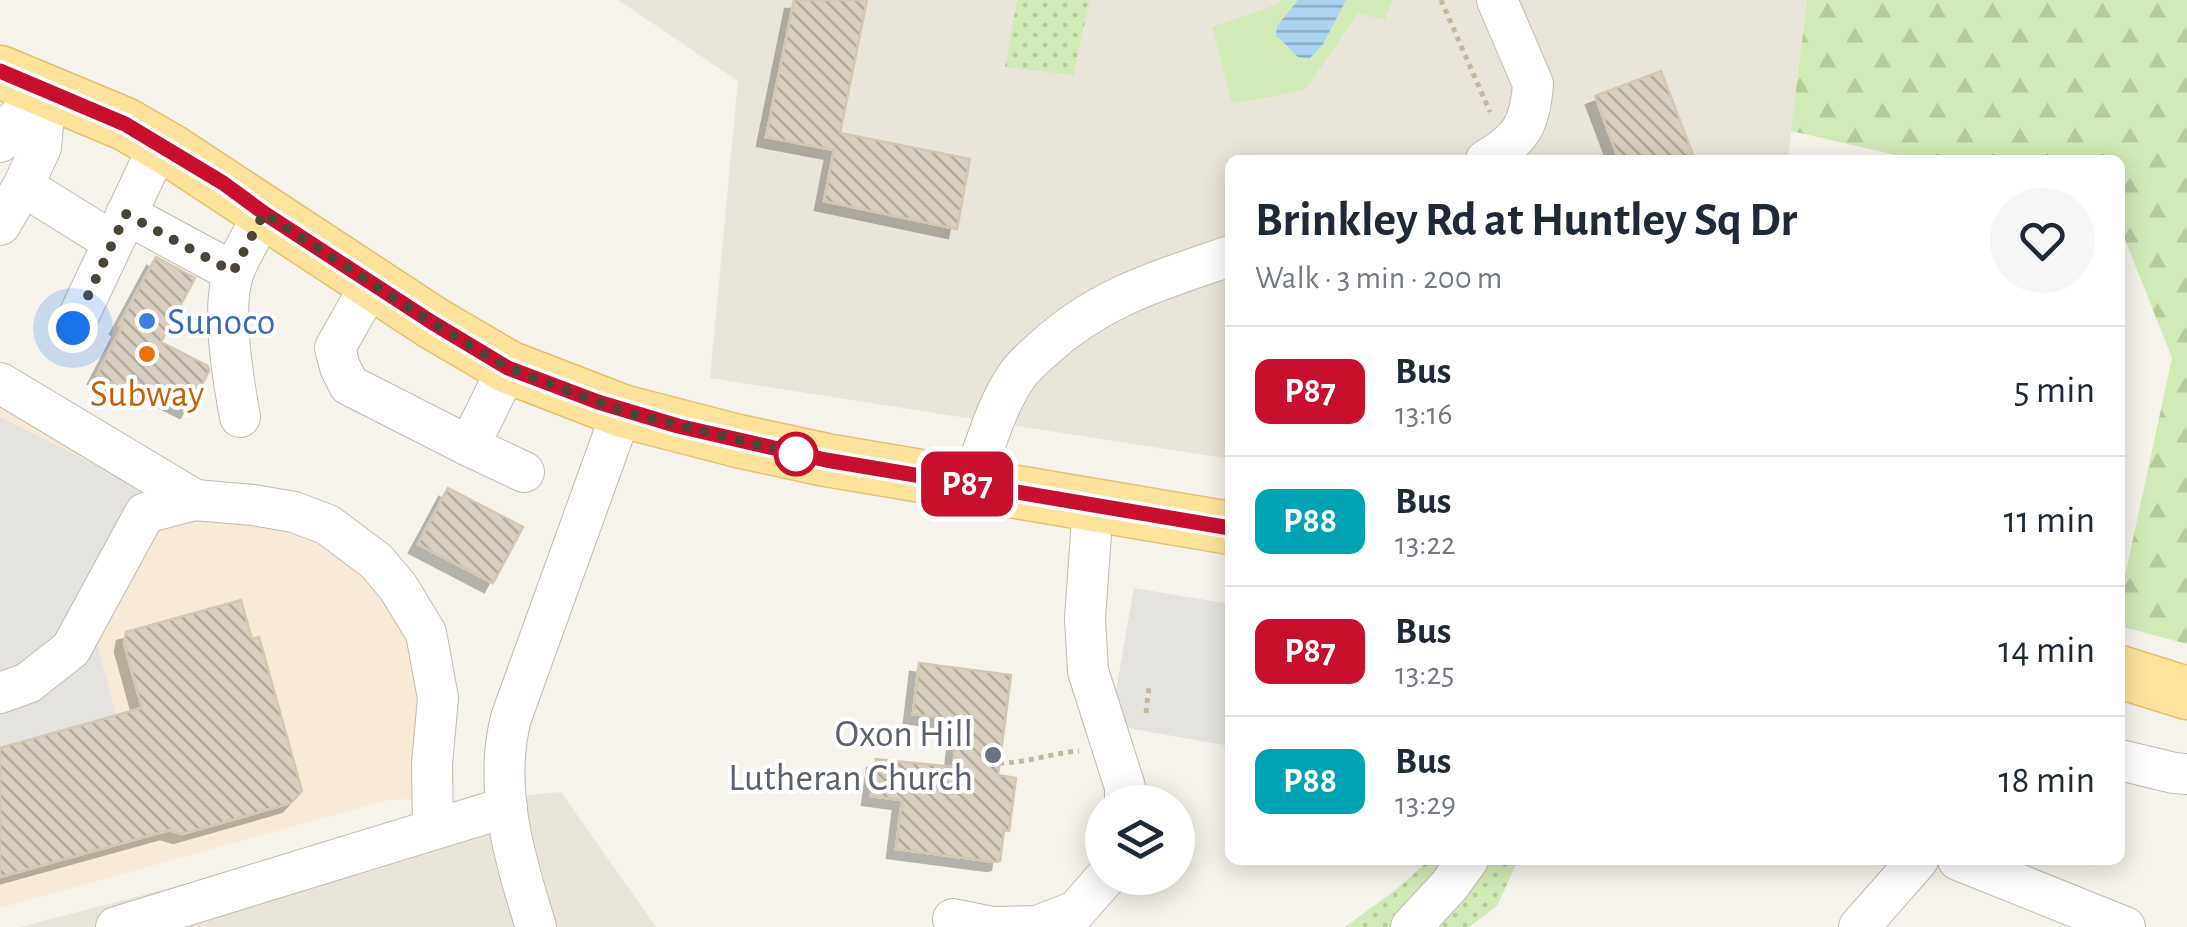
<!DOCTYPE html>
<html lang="en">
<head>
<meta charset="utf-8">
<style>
	body { margin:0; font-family:"Alegreya Sans",sans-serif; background:#f6f6f7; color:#1f2937; height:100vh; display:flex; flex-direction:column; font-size:38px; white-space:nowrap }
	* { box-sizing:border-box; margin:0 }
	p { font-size:32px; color:#747a83 }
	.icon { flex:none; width:55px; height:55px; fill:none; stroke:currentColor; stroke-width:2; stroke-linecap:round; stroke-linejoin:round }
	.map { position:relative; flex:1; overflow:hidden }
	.sheet { position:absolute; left:1225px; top:155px; width:900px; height:710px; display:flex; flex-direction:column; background:#fff; border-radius:15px; box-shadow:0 5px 25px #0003 }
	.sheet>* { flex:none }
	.badge { padding:0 20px; border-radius:15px; font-size:35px; line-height:65px }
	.fabs { position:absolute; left:1085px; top:785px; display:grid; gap:20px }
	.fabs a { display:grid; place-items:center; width:110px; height:110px; border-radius:50%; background:#fff; box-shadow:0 5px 25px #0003; font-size:50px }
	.you { position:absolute; width:50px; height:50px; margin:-25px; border:8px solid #fff; border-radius:50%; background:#1a73e8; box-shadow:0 0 0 15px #1a73e833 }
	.map>.badge { position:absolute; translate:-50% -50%; box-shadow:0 0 0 5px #fff }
	.round { display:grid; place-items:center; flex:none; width:105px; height:105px; border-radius:52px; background:#f6f6f7 }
	.summary { display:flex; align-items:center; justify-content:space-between; height:170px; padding:0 30px }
	h1 { font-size:48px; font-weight:600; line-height:75px }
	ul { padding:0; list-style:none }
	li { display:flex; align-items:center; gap:30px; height:130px; padding:0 30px; border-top:2px solid #e0e1e3 }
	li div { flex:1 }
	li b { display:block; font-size:38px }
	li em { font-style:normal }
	li .badge { min-width:110px; font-weight:700; text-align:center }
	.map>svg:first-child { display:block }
</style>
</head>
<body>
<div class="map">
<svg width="2187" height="927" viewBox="0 0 2187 927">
	<defs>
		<pattern id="grass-dots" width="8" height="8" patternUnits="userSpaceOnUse" patternTransform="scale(2.5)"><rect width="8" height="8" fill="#d2eab5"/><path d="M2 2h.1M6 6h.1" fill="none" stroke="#b6ca9c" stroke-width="1.8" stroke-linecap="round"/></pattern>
		<pattern id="forest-firs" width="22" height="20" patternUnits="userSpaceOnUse" patternTransform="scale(2.5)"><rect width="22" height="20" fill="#d2eab5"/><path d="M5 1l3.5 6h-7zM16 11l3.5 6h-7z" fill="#b6ca9c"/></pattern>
		<pattern id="water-rules" width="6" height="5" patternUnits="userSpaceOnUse" patternTransform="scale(2.5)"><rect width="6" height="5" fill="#a9d4f2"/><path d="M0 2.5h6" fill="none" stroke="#8caec5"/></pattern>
		<pattern id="building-back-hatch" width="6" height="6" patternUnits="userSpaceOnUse" patternTransform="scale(2.5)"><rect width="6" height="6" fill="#d8cfc1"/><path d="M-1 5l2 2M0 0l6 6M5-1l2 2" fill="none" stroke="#b1aa9e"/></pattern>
		<filter id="shadow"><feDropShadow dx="-9" dy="9" stdDeviation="0" flood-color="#0004"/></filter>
	</defs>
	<rect width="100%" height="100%" fill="#f6f3ec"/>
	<!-- residential -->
	<g fill="#eae5da">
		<polygon points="618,0 1807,0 1788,160 1230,160 1230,459 710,378 738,81"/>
		<polygon points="561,792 656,927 20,927 239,870 466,801"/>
	</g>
	<!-- commercial -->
	<polygon fill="#f7ead8" points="0,383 195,500 294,512 426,633 433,798 388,800 0,908"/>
	<!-- grass -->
	<g fill="url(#grass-dots)">
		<polygon points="1017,0 1090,0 1073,75 1005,67"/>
		<polygon points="1429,860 1518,860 1497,906 1469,927 1345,927 1398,888"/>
	</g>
	<!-- forest -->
	<polygon fill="url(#forest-firs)" points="1807,0 2187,0 2187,644 2120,626 2120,599 2172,358 2120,227 2120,160 1918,160 1791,131"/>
	<!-- garden -->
	<polygon fill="#d2eab5" points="1280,0 1393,0 1385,19 1357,14 1305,90 1232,104 1212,27 1278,4"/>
	<!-- parking -->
	<g fill="#e5e3e0">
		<polygon points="0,417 136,485 160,525 96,639 117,720 0,752"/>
		<polygon points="1134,588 1230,604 1230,746 1110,725"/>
	</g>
	<!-- water -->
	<polygon fill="url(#water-rules)" points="1298,0 1346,0 1322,46 1309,59 1298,57 1276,35 1277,26"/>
	<!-- building -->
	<g fill="url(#building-back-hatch)" stroke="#d3c7b4" stroke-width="2.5" filter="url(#shadow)">
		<polygon points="794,0 867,0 840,133 970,159 957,229 824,201 834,150 766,137"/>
		<polygon points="1661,71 1695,160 1619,160 1595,96"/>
		<polygon points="156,257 195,278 161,342 208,366 209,371 189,409 140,384 135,395 97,375 122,327 119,325"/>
		<polygon points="448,488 523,527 493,583 418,544"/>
		<polygon points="241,600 252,639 259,637 302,791 291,803 182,834 169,830 0,877 0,748 142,708 124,643 126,632"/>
		<polygon points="919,663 1011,675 998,775 1016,778 1009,831 1004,830 1000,861 996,862 896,849 902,800 871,796 876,759 953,767 959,720 913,714"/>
	</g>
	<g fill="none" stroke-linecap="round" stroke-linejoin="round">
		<!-- minor casing -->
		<g stroke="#c2bbae" stroke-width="42">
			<g id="minor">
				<polyline points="0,142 10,125 46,92"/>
				<path d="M 1486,160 C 1521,139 1530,125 1533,84 L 1497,0"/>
				<polyline points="23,186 113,242"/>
				<polyline points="126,214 233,272"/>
				<polyline points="0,225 23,186 41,147 46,92"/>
				<polyline points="372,282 335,348 340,367 349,385 469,446 508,367"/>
				<polyline points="73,328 159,145"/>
				<polyline points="0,383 195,500"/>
				<path d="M 240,417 C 233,379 220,305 235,269 C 243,250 255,231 264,213"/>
				<polyline points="469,446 524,472"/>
				<path d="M 971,485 C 984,450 995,408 1016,377 C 1023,366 1034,357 1043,349 C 1099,297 1160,280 1230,256"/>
				<polyline points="1093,505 1085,619 1088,671 1125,787 1125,802"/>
				<polyline points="0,693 28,683 71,649 145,513 195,500 253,505 294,512 328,525 376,561 398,587 426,633 438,698 432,764 433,829"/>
				<polyline points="2120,760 2174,773 2187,774"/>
				<polyline points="1958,860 2125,927"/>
				<polyline points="953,919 993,927 1037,926 1076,911 1105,878"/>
				<polyline points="116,927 507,807"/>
				<path d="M 536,927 C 515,860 493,788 511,718 L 622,411"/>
				<polyline points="1411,927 1449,886 1468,860"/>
				<polyline points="1859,927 1918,860"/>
			</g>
		</g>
		<!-- major casing -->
		<g stroke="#e6c16a" stroke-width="55">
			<g id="major">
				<polyline points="0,72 125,124 170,150 433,323 508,367 622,411 738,441 826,460 1230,528"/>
				<polyline points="2120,672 2187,693"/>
			</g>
		</g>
		<!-- path -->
		<g stroke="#c4b79f" stroke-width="5" stroke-dasharray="5 5" stroke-linecap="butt">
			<polyline points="1441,0 1490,112"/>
			<polyline points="1146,713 1149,686"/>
			<path d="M 999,763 C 1027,763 1052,753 1079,751"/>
		</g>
		<!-- minor -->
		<use href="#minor" stroke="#fff" stroke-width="40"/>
		<!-- major -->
		<use href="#major" stroke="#ffe39c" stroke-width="52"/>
	</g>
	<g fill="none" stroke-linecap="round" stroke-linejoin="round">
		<!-- line casing -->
		<g stroke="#fff" stroke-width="22">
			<polyline id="line" points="0,71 125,124 223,183 264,213 433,323 508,368 598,402 678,426 826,460 1230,528"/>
		</g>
		<!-- line -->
		<use href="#line" stroke="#c8102e" stroke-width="15"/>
		<!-- walk -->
		<polyline stroke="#4b4439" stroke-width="10" stroke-dasharray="0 18" points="73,328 126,214 233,272 264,213 433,323 508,368 622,411 796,454"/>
	</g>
	<!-- markers -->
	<circle fill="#3f7fe0" stroke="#fff" stroke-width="4" cx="147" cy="321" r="10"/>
	<circle fill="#e8710a" stroke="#fff" stroke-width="4" cx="147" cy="354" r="10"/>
	<circle fill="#fff" stroke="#c8102e" stroke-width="5" cx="796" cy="454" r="20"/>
	<circle fill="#6b7280" stroke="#fff" stroke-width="4" cx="993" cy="755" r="10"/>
	<g text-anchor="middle" stroke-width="8" stroke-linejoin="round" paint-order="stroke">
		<!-- shop labels -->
		<g font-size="38" fill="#366cbe" stroke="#fff" text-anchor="start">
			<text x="167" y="334">Sunoco</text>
		</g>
		<!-- food labels -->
		<g font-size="38" fill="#c56008" stroke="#fff">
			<text x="147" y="406">Subway</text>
		</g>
		<!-- worship labels -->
		<g font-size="38" fill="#5b616d" stroke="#fff" text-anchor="end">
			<text x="973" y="746">Oxon Hill<tspan x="973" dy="44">Lutheran Church</tspan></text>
		</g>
	</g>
</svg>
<div class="fabs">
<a><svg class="icon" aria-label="layers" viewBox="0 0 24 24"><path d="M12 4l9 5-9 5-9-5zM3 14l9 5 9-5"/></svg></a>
</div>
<div class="you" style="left:73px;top:328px"></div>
<b class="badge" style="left:967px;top:484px;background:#c8102e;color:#fff">P87</b>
<section class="sheet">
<div class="summary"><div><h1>Brinkley Rd at Huntley Sq Dr</h1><p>Walk · 3 min · 200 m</p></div><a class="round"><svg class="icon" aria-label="heart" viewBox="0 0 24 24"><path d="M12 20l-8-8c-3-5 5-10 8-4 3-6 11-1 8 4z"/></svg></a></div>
<ul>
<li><span class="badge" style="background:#c8102e;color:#fff">P87</span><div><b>Bus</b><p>13:16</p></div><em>5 min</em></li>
<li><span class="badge" style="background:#00a3b4;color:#fff">P88</span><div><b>Bus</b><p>13:22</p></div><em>11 min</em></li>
<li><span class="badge" style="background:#c8102e;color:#fff">P87</span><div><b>Bus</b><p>13:25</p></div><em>14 min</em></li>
<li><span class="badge" style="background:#00a3b4;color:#fff">P88</span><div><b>Bus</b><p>13:29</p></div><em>18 min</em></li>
</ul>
</section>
</div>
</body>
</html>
